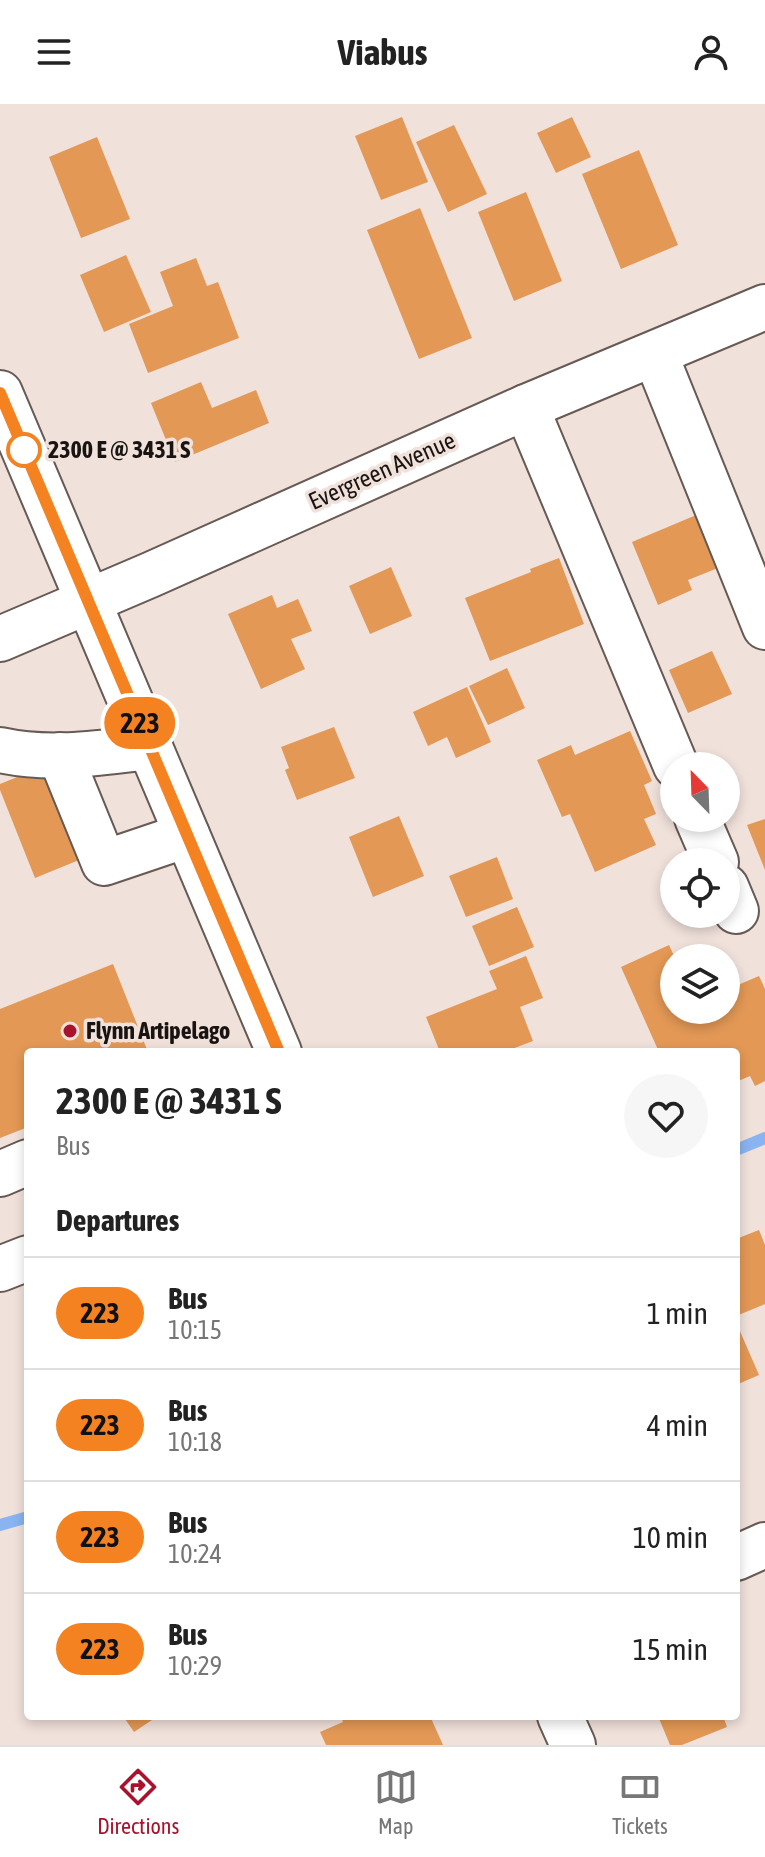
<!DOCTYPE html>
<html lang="en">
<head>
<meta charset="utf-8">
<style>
	body { margin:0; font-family:"Asap Condensed",sans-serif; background:#f6f6f6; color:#222; height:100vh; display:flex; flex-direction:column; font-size:30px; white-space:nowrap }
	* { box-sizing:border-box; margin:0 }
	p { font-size:26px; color:#767676 }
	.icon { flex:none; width:44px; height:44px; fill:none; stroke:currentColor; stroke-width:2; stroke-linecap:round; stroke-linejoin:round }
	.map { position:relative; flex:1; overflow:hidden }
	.sheet { position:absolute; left:24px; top:944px; width:716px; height:672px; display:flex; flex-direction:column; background:#fff; border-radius:8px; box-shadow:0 4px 12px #0003 }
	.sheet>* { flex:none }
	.badge { padding:0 16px; border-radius:26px; font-size:28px; line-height:52px }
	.needle { width:52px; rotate:337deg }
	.controls { position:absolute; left:660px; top:648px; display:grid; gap:16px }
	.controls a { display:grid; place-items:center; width:80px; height:80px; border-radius:50%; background:#fff; box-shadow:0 4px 12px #0003; font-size:40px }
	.map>.badge { position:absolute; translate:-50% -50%; box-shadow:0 0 0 4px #fff }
	h2 { padding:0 32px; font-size:30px; line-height:72px }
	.round { display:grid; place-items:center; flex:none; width:84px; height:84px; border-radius:42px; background:#f6f6f6 }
	.headline { display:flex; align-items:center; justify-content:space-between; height:136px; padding:0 32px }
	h1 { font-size:38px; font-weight:700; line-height:60px }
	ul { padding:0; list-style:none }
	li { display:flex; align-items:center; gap:24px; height:112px; padding:0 32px; border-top:2px solid #e0e0e0 }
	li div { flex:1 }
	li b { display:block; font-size:30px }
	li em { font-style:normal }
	li .badge { min-width:88px; font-weight:700; text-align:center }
	header { display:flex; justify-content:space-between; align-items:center; height:104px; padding:0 32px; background:#fff; font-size:36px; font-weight:700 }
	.menu { display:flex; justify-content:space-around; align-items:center; height:112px; border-top:2px solid #e0e0e0; background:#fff; font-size:22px; color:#767676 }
	.menu a { display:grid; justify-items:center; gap:4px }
	.menu .selected { color:#a9122c }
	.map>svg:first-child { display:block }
</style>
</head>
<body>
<header><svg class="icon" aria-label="menu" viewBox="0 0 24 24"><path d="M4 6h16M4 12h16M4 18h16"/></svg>Viabus<svg class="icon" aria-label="person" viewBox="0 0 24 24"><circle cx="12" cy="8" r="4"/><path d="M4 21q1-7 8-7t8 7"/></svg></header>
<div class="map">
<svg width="765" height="1641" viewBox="0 0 765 1641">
	<rect width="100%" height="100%" fill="#f1e1db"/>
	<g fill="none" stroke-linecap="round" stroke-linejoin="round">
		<!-- stream -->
		<g stroke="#8ab4f1" stroke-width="12">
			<polyline points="736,1046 765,1034"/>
			<polyline points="0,1421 28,1413"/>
		</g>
	</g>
	<!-- building -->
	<g fill="#e39855">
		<polygon points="402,13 428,78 381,96 355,32"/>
		<polygon points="572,13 591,53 556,69 537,29"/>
		<polygon points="454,21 487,90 448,108 416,38"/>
		<polygon points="97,33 130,115 81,134 49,53"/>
		<polygon points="639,46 678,141 621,165 582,70"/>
		<polygon points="526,88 562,177 514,197 478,108"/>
		<polygon points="420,104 472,234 419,255 367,126"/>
		<polygon points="126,151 151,208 104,228 80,171"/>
		<polygon points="196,154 207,182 218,178 239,234 148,269 129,220 173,202 160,168"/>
		<polygon points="201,278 212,304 256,286 269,319 175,358 151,299"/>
		<polygon points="701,409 723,462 688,476 692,486 658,501 632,438"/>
		<polygon points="559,454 584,520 490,557 465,494 531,468 530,465"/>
		<polygon points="391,463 412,512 370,530 349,482"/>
		<polygon points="272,491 277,504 298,495 312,527 291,535 305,565 261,585 228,510"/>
		<polygon points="712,547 732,590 688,609 669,566"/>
		<polygon points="507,564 525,604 488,621 469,582"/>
		<polygon points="467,583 491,638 456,654 447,633 428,642 413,608"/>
		<polygon points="334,623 355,674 297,696 285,666 289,664 281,643"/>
		<polygon points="630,627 652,677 644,681 656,710 644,715 656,741 595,768 570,710 562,713 537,656 571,641 575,651"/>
		<polygon points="47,661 84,754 35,774 0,686 0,680"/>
		<polygon points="399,712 424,772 373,793 349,733"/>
		<polygon points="765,715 765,766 747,721"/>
		<polygon points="497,753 513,795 466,813 449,772"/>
		<polygon points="517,803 534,843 489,862 472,822"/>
		<polygon points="669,841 675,854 674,906 726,906 726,886 759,872 765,885 765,977 755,982 750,972 736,978 736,948 659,948 621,863"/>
		<polygon points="526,852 543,894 520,903 533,937 504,948 440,948 426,913 497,885 489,867"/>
		<polygon points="113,860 148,948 28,948 28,1023 0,1034 0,905"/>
		<polygon points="759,1126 765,1141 765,1200 736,1212 736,1135"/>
		<polygon points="736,1218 759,1271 736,1281"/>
		<polygon points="123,1612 158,1612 134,1628"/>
		<polygon points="341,1612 430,1612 443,1641 326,1641 320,1628 343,1618"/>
		<polygon points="658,1612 723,1612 727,1623 682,1641 670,1641"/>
	</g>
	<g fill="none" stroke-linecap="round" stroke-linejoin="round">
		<!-- minor casing -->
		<g stroke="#675954" stroke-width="48">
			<g id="minor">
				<polyline points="655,250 765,523"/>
				<polyline points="526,303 676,662"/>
				<polyline points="0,535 150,471 526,303 765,203"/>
				<path d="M 0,646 C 50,657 100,649 150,643"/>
				<polyline points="60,651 104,759 187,731"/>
				<polyline points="697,714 716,758"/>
				<polyline points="726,783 736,807"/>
				<polyline points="0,1070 28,1058"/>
				<polyline points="0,1165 28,1154"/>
				<polyline points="736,1454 765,1441"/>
			</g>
		</g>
		<!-- major casing -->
		<g stroke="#675954" stroke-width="48">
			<g id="major">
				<polyline points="0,289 279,948"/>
				<polyline points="560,1612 573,1641"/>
			</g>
		</g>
		<!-- minor -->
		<use href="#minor" stroke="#fff" stroke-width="44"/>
		<!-- major -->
		<use href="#major" stroke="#fff" stroke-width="44"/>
	</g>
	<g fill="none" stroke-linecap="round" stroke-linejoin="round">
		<!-- line casing -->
		<g stroke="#fff" stroke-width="18">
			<polyline id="line" points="0,289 279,948"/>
		</g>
		<!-- line -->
		<use href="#line" stroke="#f58220" stroke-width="12"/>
	</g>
	<!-- markers -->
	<circle fill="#fff" stroke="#f58220" stroke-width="4" cx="24" cy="346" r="16"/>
	<circle fill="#a9122c" stroke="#f1e1db" stroke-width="3" cx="70" cy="927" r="8"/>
	<g text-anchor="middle" stroke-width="7" stroke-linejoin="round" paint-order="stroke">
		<!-- stop labels -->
		<g font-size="24" font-weight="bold" fill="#191412" stroke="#f1e1db" text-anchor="start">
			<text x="48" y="354">2300 E @ 3431 S</text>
		</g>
		<!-- street labels -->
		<g font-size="24" fill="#191412" stroke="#f1e1db">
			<text transform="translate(382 367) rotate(-24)" y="8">Evergreen Avenue</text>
		</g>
		<!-- poi labels -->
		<g font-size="24" font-weight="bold" fill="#191412" stroke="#f1e1db" text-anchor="start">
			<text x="86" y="935">Flynn Artipelago</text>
		</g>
	</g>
</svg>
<div class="controls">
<a><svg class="needle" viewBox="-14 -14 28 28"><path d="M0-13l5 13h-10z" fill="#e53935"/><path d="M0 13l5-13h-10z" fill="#767676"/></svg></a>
<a><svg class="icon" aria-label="locate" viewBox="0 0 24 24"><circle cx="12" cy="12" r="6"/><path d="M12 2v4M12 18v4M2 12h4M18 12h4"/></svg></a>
<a><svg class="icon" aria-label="layers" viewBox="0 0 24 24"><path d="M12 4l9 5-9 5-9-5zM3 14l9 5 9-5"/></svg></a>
</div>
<b class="badge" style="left:140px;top:619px;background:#f58220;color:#111">223</b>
<section class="sheet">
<div class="headline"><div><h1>2300 E @ 3431 S</h1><p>Bus</p></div><a class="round"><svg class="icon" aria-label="heart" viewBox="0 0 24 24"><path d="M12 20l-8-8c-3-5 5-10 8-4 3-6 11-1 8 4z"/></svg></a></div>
<h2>Departures</h2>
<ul>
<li><span class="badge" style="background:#f58220;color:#111">223</span><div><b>Bus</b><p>10:15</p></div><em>1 min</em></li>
<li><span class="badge" style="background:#f58220;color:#111">223</span><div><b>Bus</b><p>10:18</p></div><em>4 min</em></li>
<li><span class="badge" style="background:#f58220;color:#111">223</span><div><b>Bus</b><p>10:24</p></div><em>10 min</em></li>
<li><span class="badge" style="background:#f58220;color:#111">223</span><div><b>Bus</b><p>10:29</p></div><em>15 min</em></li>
</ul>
</section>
</div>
<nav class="menu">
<a class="selected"><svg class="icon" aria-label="directions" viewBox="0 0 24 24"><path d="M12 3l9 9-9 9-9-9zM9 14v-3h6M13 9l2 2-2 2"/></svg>Directions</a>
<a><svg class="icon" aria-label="map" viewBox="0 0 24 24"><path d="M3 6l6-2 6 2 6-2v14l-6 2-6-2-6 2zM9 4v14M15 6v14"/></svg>Map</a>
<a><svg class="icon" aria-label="tickets" viewBox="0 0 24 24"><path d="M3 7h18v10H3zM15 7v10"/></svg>Tickets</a>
</nav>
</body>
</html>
